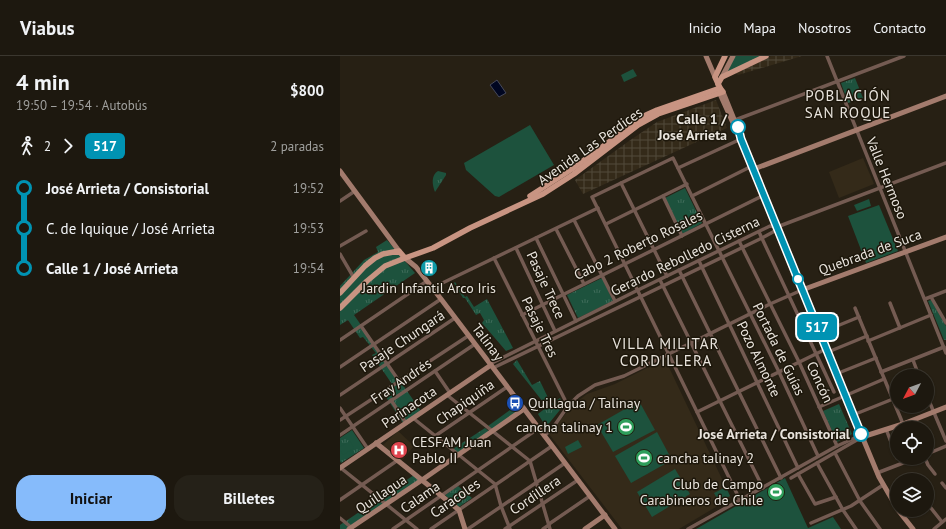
<!DOCTYPE html>
<html lang="es">
<head>
<meta charset="utf-8">
<style>
	body { margin:0; font-family:"PT Sans",sans-serif; background:#252118; color:#f1f3f6; height:100vh; display:flex; flex-direction:column; font-size:15px; white-space:nowrap }
	* { box-sizing:border-box; margin:0 }
	p { font-size:13px; color:#a0a09e }
	.icon { flex:none; width:22px; height:22px; fill:none; stroke:currentColor; stroke-width:2; stroke-linecap:round; stroke-linejoin:round }
	.map { position:relative; flex:1; overflow:hidden }
	.panel { display:flex; flex-direction:column; background:#1d180f; width:340px }
	.panel>* { flex:none }
	.badge { padding:0 8px; border-radius:6px; font-size:14px; line-height:26px }
	.needle { width:26px; rotate:229deg }
	.tools { position:absolute; left:550px; top:313px; display:grid; gap:8px }
	.tools a { display:grid; place-items:center; width:44px; height:44px; border-radius:50%; background:#1d180f; box-shadow:0 1px 3px #0004,0 0 0 1px #3b372f; font-size:20px }
	.map>.badge { position:absolute; translate:-50% -50%; box-shadow:0 0 0 2px #fff }
	.legs { display:flex; align-items:center; gap:6px; height:44px; padding:0 16px; font-size:13px }
	.legs p { margin-inline-start:auto }
	.headline { display:flex; align-items:center; justify-content:space-between; height:68px; padding:0 16px }
	h1 { font-size:22px; font-weight:700; line-height:30px }
	.cta { display:flex; gap:8px; margin-top:auto; padding:8px 16px }
	.cta a { flex:1; height:46px; border-radius:16px; background:#86bbfb; color:#111; font-size:16px; font-weight:700; line-height:46px; text-align:center }
	.cta a+a { background:#252118; color:#f1f3f6 }
	ul { padding:0 16px; list-style:none }
	li { display:flex; align-items:center; gap:14px; height:40px; font-size:15px }
	li i { display:grid; place-items:center; width:6px; height:100%; margin:0 5px; background:currentColor }
	li i::after { content:''; width:10px; height:10px; margin:-5px; border:3px solid; border-radius:50%; background:#1d180f }
	li p { margin-inline-start:auto }
	li:first-child i { background:linear-gradient(#0000 50%,currentColor 0) }
	li:last-child i { background:linear-gradient(currentColor 50%,#0000 0) }
	header { display:flex; align-items:center; gap:24px; box-sizing:border-box; height:56px; padding:0 20px; background:#1d180f; border-bottom:1px solid #3b372f }
	header strong { font-size:19px }
	nav { display:flex; gap:22px; margin-inline-start:auto; font-size:14px }
	main { display:flex; flex:1; min-height:0 }
	.map>svg:first-child { display:block }
</style>
</head>
<body>
<header>
<strong>Viabus</strong>
<nav><a>Inicio</a><a>Mapa</a><a>Nosotros</a><a>Contacto</a></nav>
</header>
<main>
<section class="panel">
<div class="headline"><div><h1>4 min</h1><p>19:50 – 19:54 · Autobús</p></div><b>$800</b></div>
<div class="legs"><svg class="icon" aria-label="walk" viewBox="0 0 24 24"><circle cx="13" cy="4" r="2"/><path d="M13 8l-2 6 4 7M11 14l-3 7M7 12l3-4h3l4 4"/></svg>2<svg class="icon" aria-label="forward" viewBox="0 0 24 24"><path d="M9 5l7 7-7 7"/></svg><b class="badge" style="background:#0093b3;color:#fff">517</b><p>2 paradas</p></div>
<ul>
<li><i style="color:#0093b3"></i><b>José Arrieta / Consistorial</b><p>19:52</p></li>
<li><i style="color:#0093b3"></i><span>C. de Iquique / José Arrieta</span><p>19:53</p></li>
<li><i style="color:#0093b3"></i><b>Calle 1 / José Arrieta</b><p>19:54</p></li>
</ul>
<div class="cta"><a>Iniciar</a><a>Billetes</a></div>
</section>
<div class="map">
<svg width="606" height="473" viewBox="0 0 606 473">
	<defs>
		<pattern id="industrial-grid" width="8" height="8" patternUnits="userSpaceOnUse"><rect width="8" height="8" fill="#342a19"/><path d="M0 4h8M4 0v8" fill="none" stroke="#51493a"/></pattern>
		<pattern id="grass-tufts" width="24" height="20" patternUnits="userSpaceOnUse"><rect width="24" height="20" fill="#1d523d"/><path d="M3 7l-1-3M5 7V3M7 7l1-3M15 17l-1-3M17 17v-4M19 17l1-3" fill="none" stroke="#3e6b59"/></pattern>
	</defs>
	<rect width="100%" height="100%" fill="#272014"/>
	<!-- built -->
	<g fill="#342a19">
		<polygon points="523,102 534,128 499,142 489,116"/>
		<polygon points="325,303 391,442 339,473 282,473 209,378 233,349 247,338 275,328"/>
		<polygon points="58,375 74,390 61,406 42,390"/>
	</g>
	<!-- industrial -->
	<g fill="url(#industrial-grid)">
		<polygon points="431,0 462,0 398,19 396,17"/>
		<polygon points="376,44 387,72 243,138 235,124 289,85 317,66"/>
	</g>
	<!-- grass -->
	<g fill="url(#grass-tufts)">
		<polygon points="395,0 421,0 385,18"/>
		<polygon points="515,22 523,42 508,47 501,27"/>
		<path d="M 98,115 L 106,117 L 106,119 L 95,136 C 92,129 91,119 98,115 Z"/>
		<polygon points="345,132 362,167 343,178 325,142"/>
		<polygon points="47,184 75,217 14,259 81,355 63,367 42,335 52,328 32,299 36,297 23,281 20,282 8,264 0,269 0,230 24,204 38,196 36,191"/>
		<polygon points="262,222 273,245 238,262 227,239"/>
		<polygon points="115,226 125,241 127,240 134,251 147,243 173,292 166,295 142,267 144,264 140,257 136,259 125,242 123,242 114,227"/>
		<polygon points="591,244 606,270 606,284 604,284 588,245"/>
		<polygon points="177,304 192,329 200,325 211,348 220,342 224,349 206,371 198,358 207,351 173,308"/>
		<polygon points="499,348 512,378 497,386 483,355"/>
		<polygon points="177,349 180,354 152,373 148,370"/>
		<polygon points="145,372 150,376 117,397 113,393"/>
		<polygon points="12,374 24,392 1,407 0,405 0,382"/>
		<polygon points="74,419 80,424 8,473 0,473 0,469"/>
		<polygon points="118,430 132,442 119,451 105,439"/>
	</g>
	<!-- pitch -->
	<g fill="#1d523d">
		<polygon points="293,13 297,20 284,26 281,19"/>
		<polygon points="190,69 214,109 159,141 155,140 126,114 124,107"/>
		<polygon points="529,143 531,150 517,155 514,149"/>
		<polygon points="539,149 558,195 526,207 508,160"/>
		<polygon points="299,345 315,374 273,396 257,369"/>
		<polygon points="317,376 332,404 291,427 275,400"/>
		<polygon points="238,384 242,391 228,398 225,391"/>
		<polygon points="10,385 14,392 3,399 0,394 0,391"/>
		<polygon points="335,413 350,438 312,461 297,436"/>
		<polygon points="445,422 468,472 493,461 501,473 356,473"/>
		<polygon points="386,431 390,440 379,446 374,437"/>
	</g>
	<!-- water -->
	<polygon fill="#000621" stroke="#464959" points="157,24 166,37 159,41 150,29"/>
	<g fill="none" stroke-linecap="round" stroke-linejoin="round">
		<!-- street -->
		<g stroke="#745b52" stroke-width="3.5">
			<polyline points="487,0 606,297"/>
			<polyline points="395,64 564,0"/>
			<polyline points="338,112 401,83"/>
			<polyline points="281,127 327,220"/>
			<polyline points="323,140 342,180"/>
			<polyline points="352,140 412,110"/>
			<polyline points="0,145 15,135"/>
			<polyline points="234,164 275,245"/>
			<polyline points="266,168 347,128"/>
			<polyline points="216,173 244,228"/>
			<polyline points="419,176 494,336"/>
			<polyline points="196,182 236,265"/>
			<polyline points="399,185 459,306 497,390"/>
			<polyline points="0,190 26,175"/>
			<polyline points="176,192 215,275"/>
			<polyline points="0,198 14,222"/>
			<polyline points="154,202 228,350"/>
			<polyline points="359,205 458,412"/>
			<polyline points="339,214 441,422"/>
			<polyline points="320,224 423,432"/>
			<polyline points="92,232 258,152"/>
			<polyline points="591,241 606,267"/>
			<polyline points="585,243 606,235"/>
			<polyline points="550,247 560,272"/>
			<polyline points="515,252 563,368"/>
			<polyline points="182,259 424,139"/>
			<polyline points="21,270 59,325"/>
			<polyline points="480,277 519,261"/>
			<polyline points="0,284 87,225"/>
			<polyline points="528,285 591,259"/>
			<polyline points="488,296 527,280"/>
			<polyline points="573,304 579,320"/>
			<polyline points="150,308 298,234 430,170 437,171 606,107"/>
			<polyline points="0,311 101,243"/>
			<polyline points="153,312 422,182 433,176 437,171"/>
			<polyline points="95,315 110,337"/>
			<polyline points="541,316 604,291"/>
			<polyline points="496,318 536,302"/>
			<polyline points="0,339 115,262"/>
			<polyline points="107,339 190,405 210,473"/>
			<polyline points="587,340 606,385"/>
			<polyline points="51,344 66,367"/>
			<polyline points="479,351 544,323"/>
			<polyline points="0,352 28,393"/>
			<polyline points="357,356 486,293"/>
			<polyline points="513,359 553,343"/>
			<polyline points="73,362 155,428 161,450 170,473"/>
			<polyline points="0,364 128,280"/>
			<polyline points="571,365 574,372"/>
			<polyline points="546,373 557,402"/>
			<polyline points="0,379 135,288"/>
			<polyline points="95,380 167,331"/>
			<polyline points="204,380 212,373 228,350 238,340 255,329 284,320 430,248 462,234"/>
			<polyline points="495,397 520,445 540,473"/>
			<polyline points="587,398 606,390"/>
			<polyline points="585,402 588,409 595,418"/>
			<polyline points="477,407 503,454 516,473"/>
			<polyline points="1,412 77,473"/>
			<polyline points="537,417 576,402"/>
			<polyline points="458,418 475,448 496,441"/>
			<polyline points="451,422 522,381"/>
			<polyline points="602,427 606,432"/>
			<polyline points="0,444 58,404"/>
			<polyline points="400,444 252,141 333,102 439,316 478,400"/>
			<polyline points="587,447 602,466"/>
			<polyline points="0,462 12,472"/>
			<polyline points="471,467 511,450 543,429"/>
			<polyline points="209,468 250,440"/>
			<polyline points="53,473 199,372"/>
			<polyline points="91,473 212,390"/>
			<polyline points="128,473 225,407"/>
			<polyline points="165,473 238,424"/>
			<polyline points="203,473 209,469"/>
			<polyline points="348,473 497,390 517,381 522,381"/>
			<polyline points="594,473 606,463"/>
		</g>
		<!-- secondary -->
		<g stroke="#a37b6d" stroke-width="5">
			<polyline points="366,0 375,21"/>
			<polyline points="382,21 393,0"/>
			<polyline points="380,34 380,38 398,78"/>
			<polyline points="383,36 524,385 539,421 557,452"/>
			<polyline points="414,113 606,40"/>
			<polyline points="0,115 59,195"/>
			<polyline points="65,202 76,211 101,243 275,473"/>
			<polyline points="462,234 606,181"/>
			<polyline points="522,381 563,368 606,351"/>
			<polyline points="36,387 119,454 125,473"/>
			<polyline points="0,412 151,309"/>
			<polyline points="558,454 573,473"/>
			<polyline points="9,473 82,424 184,353"/>
			<polyline points="245,473 265,459"/>
		</g>
		<!-- primary -->
		<g stroke="#c89482" stroke-width="5.5">
			<polyline points="378,28 382,21 426,0"/>
			<polyline points="190,140 232,113 306,59 317,54 380,32"/>
			<polyline points="0,237 25,210 35,202 43,198 59,195 65,202"/>
			<polyline points="0,252 27,225 45,210 65,202 93,192 130,172 203,138 234,118 298,69 318,58 383,36 380,32 375,21 385,0"/>
		</g>
	</g>
	<g fill="none" stroke-linecap="round" stroke-linejoin="round">
		<!-- line-1 casing -->
		<g stroke="#fff" stroke-width="9">
			<polyline id="line-1" points="398,71 401,83 521,378"/>
		</g>
		<!-- line-1 -->
		<use href="#line-1" stroke="#0093b3" stroke-width="6"/>
	</g>
	<!-- icons -->
	<defs>
		<g id="building-disc" transform="scale(0.9)"><circle r="9.5" fill="#0f9aa8" stroke="#1d170b"/><path d="M-4-6H4V6H1V3H-1V6H-4ZM-2.5-4.3h1.7v1.8h-1.7ZM.8-4.3h1.7v1.8H.8ZM-2.5-1h1.7V.8h-1.7ZM.8-1h1.7V.8H.8Z" fill="#fff"/></g>
		<g id="bus-disc" transform="scale(0.9)"><circle r="9.5" fill="#1a4fb4" stroke="#1d170b"/><path d="M-5-6H5V4H4V6H2V4H-2V6H-4V4H-5ZM-3.5-4V0h7V-4ZM-3.5 1.2v1.5H-2V1.2ZM2 1.2v1.5H3.5V1.2Z" fill="#fff"/></g>
		<g id="stadium-disc" transform="scale(0.9)"><circle r="9.5" fill="#2e9e5b" stroke="#1d170b"/><path d="M0-5a6.5 5 0 1 0 0 10a6.5 5 0 1 0 0-10ZM-3.5-1.8h7v3.6h-7Z" fill="#fff"/></g>
		<g id="hospital-disc" transform="scale(0.9)"><circle r="9.5" fill="#e0444e" stroke="#1d170b"/><path d="M-5-5h3v3.5h4V-5h3V5h-3V1.5h-4V5h-3Z" fill="#fff"/></g>
	</defs>
	<g fill-rule="evenodd">
		<use href="#building-disc" x="89" y="212"/>
		<use href="#bus-disc" x="175" y="347"/>
		<use href="#stadium-disc" x="286" y="371"/>
		<use href="#hospital-disc" x="59" y="394"/>
		<use href="#stadium-disc" x="304" y="402"/>
		<use href="#stadium-disc" x="436" y="436"/>
	</g>
	<!-- markers -->
	<g fill="#fff" stroke="#0093b3" stroke-width="2">
		<circle cx="398" cy="71" r="7"/>
		<circle cx="458" cy="223" r="5"/>
		<circle cx="521" cy="378" r="7"/>
	</g>
	<g text-anchor="middle" stroke-width="3" stroke-linejoin="round" paint-order="stroke">
		<!-- stop labels -->
		<g font-size="14" font-weight="bold" fill="#e9e4dd" stroke="#1d170b" text-anchor="end">
			<text x="387" y="68">Calle 1 /<tspan x="387" dy="16">José Arrieta</tspan></text>
			<text x="510" y="383">José Arrieta / Consistorial</text>
		</g>
		<!-- street labels -->
		<g font-size="14" fill="#e9e4dd" stroke="#1d170b">
			<text transform="translate(250 90) rotate(-35)" y="5">Avenida Las Perdices</text>
			<text transform="translate(547 122) rotate(68)" y="5">Valle Hermoso</text>
			<text transform="translate(298 189) rotate(-26)" y="5">Cabo 2 Roberto Rosales</text>
			<text transform="translate(530 196) rotate(-20)" y="5">Quebrada de Suca</text>
			<text transform="translate(345 200) rotate(-26)" y="5">Gerardo Rebolledo Cisterna</text>
			<text transform="translate(206 229) rotate(65)" y="5">Pasaje Trece</text>
			<text transform="translate(200 271) rotate(64)" y="5">Pasaje Tres</text>
			<text transform="translate(62 285) rotate(-34)" y="5">Pasaje Chungará</text>
			<text transform="translate(148 286) rotate(53)" y="5">Talinay</text>
			<text transform="translate(439 293) rotate(64)" y="5">Portada de Guías</text>
			<text transform="translate(419 303) rotate(64)" y="5">Pozo Almonte</text>
			<text transform="translate(61 325) rotate(-34)" y="5">Fray Andrés</text>
			<text transform="translate(480 326) rotate(65)" y="5">Concón</text>
			<text transform="translate(125 346) rotate(-35)" y="5">Chapiquiña</text>
			<text transform="translate(69 351) rotate(-34)" y="5">Parinacota</text>
			<text transform="translate(41 438) rotate(-34)" y="5">Quillagua</text>
			<text transform="translate(195 439) rotate(-34)" y="5">Cordillera</text>
			<text transform="translate(80 441) rotate(-35)" y="5">Calama</text>
			<text transform="translate(115 442) rotate(-35)" y="5">Caracoles</text>
		</g>
		<!-- poi labels -->
		<g font-size="14" fill="#e9e4dd" stroke="#1d170b" text-anchor="start">
			<text x="89" y="237" text-anchor="middle">Jardin Infantil Arco Iris</text>
			<text x="188" y="352">Quillagua / Talinay</text>
			<text x="273" y="376" text-anchor="end">cancha talinay 1</text>
			<text x="72" y="391">CESFAM Juan<tspan x="72" dy="16">Pablo II</tspan></text>
			<text x="317" y="407">cancha talinay 2</text>
			<text x="423" y="433" text-anchor="end">Club de Campo<tspan x="423" dy="16">Carabineros de Chile</tspan></text>
		</g>
		<!-- neighbourhood labels -->
		<g font-size="15" letter-spacing="1" fill="#e9e4dd" stroke="#1d170b">
			<text x="508" y="45">POBLACIÓN<tspan x="508" dy="17">SAN ROQUE</tspan></text>
			<text x="326" y="293">VILLA MILITAR<tspan x="326" dy="17">CORDILLERA</tspan></text>
		</g>
	</g>
</svg>
<div class="tools">
<a><svg class="needle" viewBox="-14 -14 28 28"><path d="M0-13l5 13h-10z" fill="#e53935"/><path d="M0 13l5-13h-10z" fill="#a0a09e"/></svg></a>
<a><svg class="icon" aria-label="locate" viewBox="0 0 24 24"><circle cx="12" cy="12" r="6"/><path d="M12 2v4M12 18v4M2 12h4M18 12h4"/></svg></a>
<a><svg class="icon" aria-label="layers" viewBox="0 0 24 24"><path d="M12 4l9 5-9 5-9-5zM3 14l9 5 9-5"/></svg></a>
</div>
<b class="badge" style="left:477px;top:271px;background:#0093b3;color:#fff">517</b>
</div>
</main>
</body>
</html>
